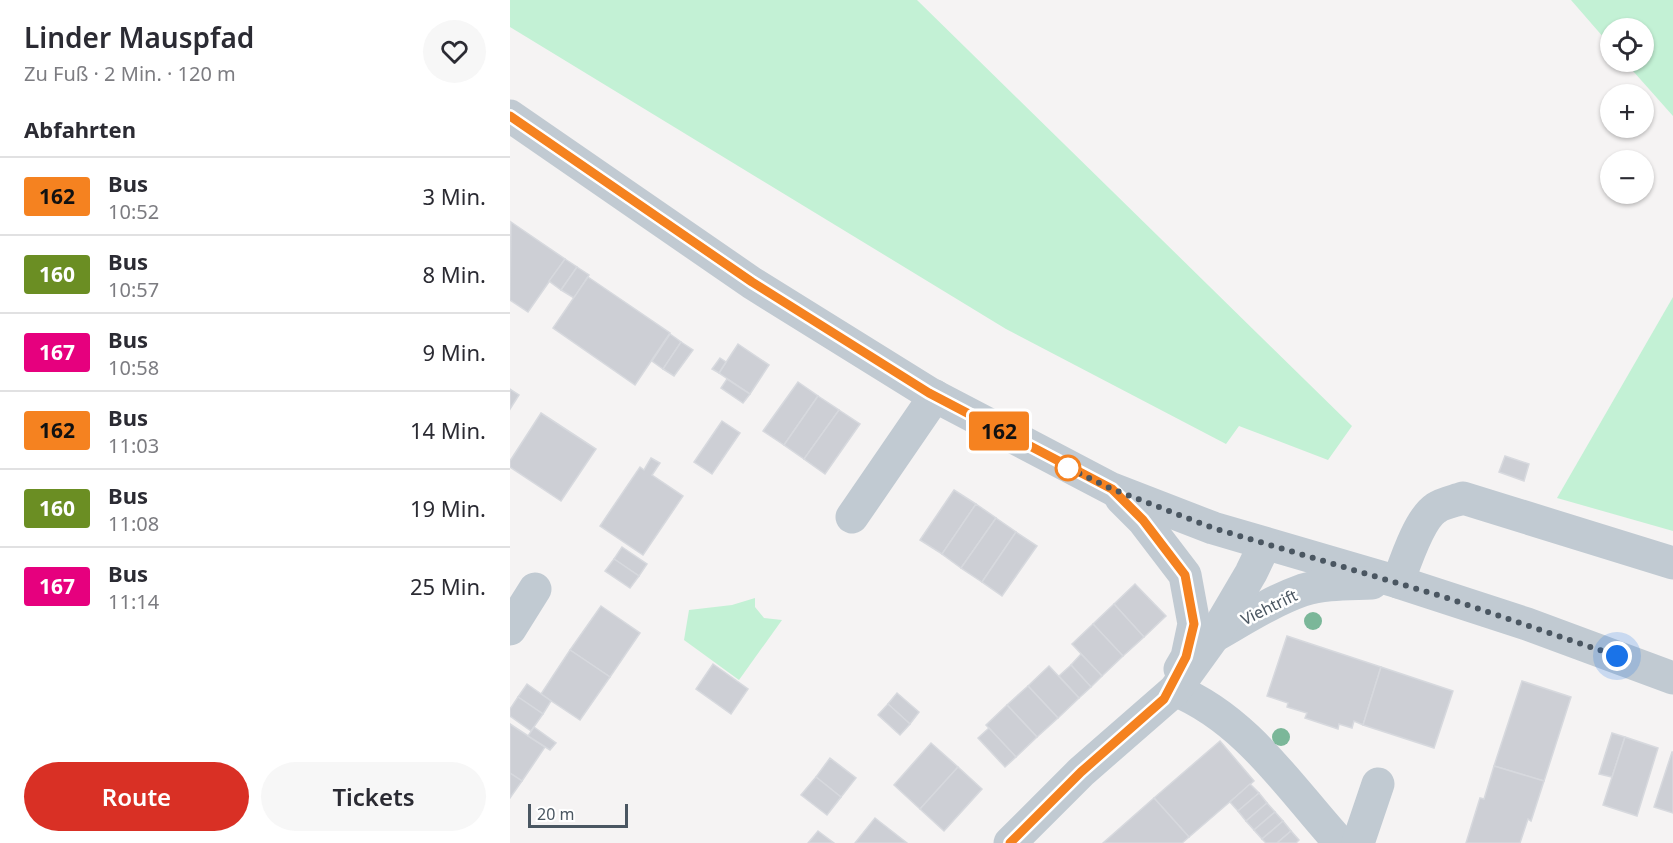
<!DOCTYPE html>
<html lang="de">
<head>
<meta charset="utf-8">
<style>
	body { margin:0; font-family:"Noto Sans",sans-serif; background:#f7f7f7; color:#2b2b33; height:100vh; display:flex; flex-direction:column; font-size:22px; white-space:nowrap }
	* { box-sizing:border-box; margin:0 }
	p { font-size:20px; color:#7c7c81 }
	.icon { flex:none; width:33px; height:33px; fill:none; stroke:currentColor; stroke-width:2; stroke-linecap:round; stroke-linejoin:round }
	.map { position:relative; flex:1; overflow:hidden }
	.drawer { display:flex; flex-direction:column; background:#fff; width:510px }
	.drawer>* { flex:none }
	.badge { padding:0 12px; border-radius:4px; font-size:21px; line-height:39px }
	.controls { position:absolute; left:1090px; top:18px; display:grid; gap:12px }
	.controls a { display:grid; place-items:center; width:54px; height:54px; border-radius:50%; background:#fff; box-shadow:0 2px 4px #0004; font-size:30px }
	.scale { position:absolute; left:18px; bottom:15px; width:100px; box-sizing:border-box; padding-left:6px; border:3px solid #4a5661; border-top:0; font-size:16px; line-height:21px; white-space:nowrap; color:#4a5661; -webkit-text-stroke:4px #fff; paint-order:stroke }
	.you { position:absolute; width:30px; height:30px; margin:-15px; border:4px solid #fff; border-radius:50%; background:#1a73e8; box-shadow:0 0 0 9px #1a73e833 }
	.map>.badge { position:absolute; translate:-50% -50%; box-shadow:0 0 0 3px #fff }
	h2 { padding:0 24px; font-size:22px; line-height:54px }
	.round { display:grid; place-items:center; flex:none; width:63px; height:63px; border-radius:32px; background:#f7f7f7 }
	.overview { display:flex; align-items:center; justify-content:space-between; height:102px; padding:0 24px }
	h1 { font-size:28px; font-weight:600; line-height:45px }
	.primary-button { display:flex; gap:12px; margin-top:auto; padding:12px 24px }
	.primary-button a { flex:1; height:69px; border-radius:36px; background:#d93025; color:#fff; font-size:24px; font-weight:600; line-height:69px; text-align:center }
	.primary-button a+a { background:#f7f7f7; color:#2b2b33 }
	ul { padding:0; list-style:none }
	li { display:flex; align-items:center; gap:18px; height:78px; padding:0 24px; border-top:2px solid #e1e1e2 }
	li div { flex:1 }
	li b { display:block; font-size:22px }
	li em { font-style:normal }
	li .badge { min-width:66px; font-weight:700; text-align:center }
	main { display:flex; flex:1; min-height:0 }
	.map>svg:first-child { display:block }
</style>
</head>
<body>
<main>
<section class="drawer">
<div class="overview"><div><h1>Linder Mauspfad</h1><p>Zu Fuß · 2 Min. · 120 m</p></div><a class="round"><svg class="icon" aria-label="heart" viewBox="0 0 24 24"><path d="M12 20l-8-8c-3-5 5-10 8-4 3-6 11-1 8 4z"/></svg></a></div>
<h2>Abfahrten</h2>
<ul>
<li><span class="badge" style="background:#f58220;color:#111">162</span><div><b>Bus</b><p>10:52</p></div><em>3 Min.</em></li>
<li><span class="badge" style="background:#6b8e23;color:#fff">160</span><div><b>Bus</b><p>10:57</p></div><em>8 Min.</em></li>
<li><span class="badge" style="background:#e6007e;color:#fff">167</span><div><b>Bus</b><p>10:58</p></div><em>9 Min.</em></li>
<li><span class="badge" style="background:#f58220;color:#111">162</span><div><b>Bus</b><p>11:03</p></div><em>14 Min.</em></li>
<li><span class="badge" style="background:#6b8e23;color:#fff">160</span><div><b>Bus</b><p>11:08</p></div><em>19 Min.</em></li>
<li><span class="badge" style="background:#e6007e;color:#fff">167</span><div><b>Bus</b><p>11:14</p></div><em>25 Min.</em></li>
</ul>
<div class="primary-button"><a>Route</a><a>Tickets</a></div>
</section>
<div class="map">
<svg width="1163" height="843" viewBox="0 0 1163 843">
	<rect width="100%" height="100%" fill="#f5f3f3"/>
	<!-- green -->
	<g fill="#c3f1d5">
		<polygon points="0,0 407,0 842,426 818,460 729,426 716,444 496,329 0,27"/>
		<polygon points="1061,0 1163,0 1163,116 1115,62 1134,62 1134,28 1101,28 1101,46"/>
		<polygon points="1163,297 1163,531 1047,498"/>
		<polygon points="245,598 245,607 254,618 272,620 229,680 174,640 179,610 222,605"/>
	</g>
	<!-- building -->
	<g fill="#cdcfd5" stroke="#d7d9de" stroke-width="1.5">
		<polygon points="1,222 55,259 18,312 0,300"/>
		<polygon points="55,259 67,267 51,290 39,281"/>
		<polygon points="67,267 79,275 64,298 51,290"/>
		<polygon points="78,277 160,333 125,385 43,328"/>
		<polygon points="160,334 171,342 153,369 142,361"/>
		<polygon points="171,342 183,350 164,376 153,369"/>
		<polygon points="228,344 259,365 240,394 209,373"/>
		<polygon points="210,358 216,362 209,373 202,369"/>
		<polygon points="217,379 240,394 233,403 211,388"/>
		<polygon points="288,382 308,396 274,445 253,431"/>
		<polygon points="0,389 9,395 0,409"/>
		<polygon points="308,396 329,410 294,459 274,445"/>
		<polygon points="329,410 350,424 315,474 294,459"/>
		<polygon points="31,413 86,449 51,501 0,467 0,461"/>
		<polygon points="212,421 230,433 202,474 184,462"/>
		<polygon points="995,456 1019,464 1014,481 989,472"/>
		<polygon points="141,458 150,463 142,475 173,496 133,555 90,526 130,467 134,470"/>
		<polygon points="444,490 466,504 432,554 410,540"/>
		<polygon points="466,504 486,518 451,568 432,554"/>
		<polygon points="486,518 506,532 472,582 451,568"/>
		<polygon points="506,532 527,546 492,596 472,582"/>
		<polygon points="112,547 137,564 129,576 104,559"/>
		<polygon points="104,559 129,576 120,588 95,571"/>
		<polygon points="625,584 656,616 634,637 604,604"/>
		<polygon points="604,604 634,637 613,656 583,624"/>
		<polygon points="91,606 130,633 100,677 60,650"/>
		<polygon points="583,624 613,656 592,676 562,644"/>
		<polygon points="777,636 871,667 853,725 844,721 842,728 829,724 828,729 795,718 797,713 777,707 778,703 757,696"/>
		<polygon points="60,650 100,677 70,720 31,694"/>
		<polygon points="571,654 592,676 581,687 561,665"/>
		<polygon points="203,664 238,689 221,714 186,689"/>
		<polygon points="561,665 581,687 569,698 549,676"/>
		<polygon points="539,666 569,698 548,718 518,686"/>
		<polygon points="871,667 943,691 924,748 853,725"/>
		<polygon points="1012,681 1061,697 1034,781 984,766"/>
		<polygon points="17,684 41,701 33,714 8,697"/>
		<polygon points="518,686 548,718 527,737 497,705"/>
		<polygon points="387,693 409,712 400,724 378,704"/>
		<polygon points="8,697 33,714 21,731 0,716 0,709"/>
		<polygon points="378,704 400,724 390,735 368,715"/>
		<polygon points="497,705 527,737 506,757 476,725"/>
		<polygon points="0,724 35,747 12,781 0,773"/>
		<polygon points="24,727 46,743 40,750 18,736"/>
		<polygon points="479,728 506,757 495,767 468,738"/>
		<polygon points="1102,733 1115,737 1102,777 1089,774"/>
		<polygon points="1115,737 1148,748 1127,816 1093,805"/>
		<polygon points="710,741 744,781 679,837 644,798"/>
		<polygon points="421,743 448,767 410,809 384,785"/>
		<polygon points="1162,752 1163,752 1163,813 1144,807"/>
		<polygon points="320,758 346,778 331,797 306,777"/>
		<polygon points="984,766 1034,781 1021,821 1018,819 1010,843 956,843 970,798 974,799"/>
		<polygon points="448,767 472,789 434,831 410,809"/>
		<polygon points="0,773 12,781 0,798"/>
		<polygon points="306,777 331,797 317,815 291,795"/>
		<polygon points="740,784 749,793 728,811 720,802"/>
		<polygon points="749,793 757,803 736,821 728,811"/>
		<polygon points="644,798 679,837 672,843 593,843"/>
		<polygon points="757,803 765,812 744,830 736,821"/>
		<polygon points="765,812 773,821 752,839 744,830"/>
		<polygon points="365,818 397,843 345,843"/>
		<polygon points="773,821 781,831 767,843 756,843 752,839"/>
		<polygon points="308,831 324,843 298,843"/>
		<polygon points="781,831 789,840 786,843 767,843"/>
	</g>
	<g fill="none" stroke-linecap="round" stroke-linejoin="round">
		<!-- minor -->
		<g stroke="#c1cad2" stroke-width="33">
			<polyline points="0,116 242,283 419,393 602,489 703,528 888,582 1017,624 1163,678"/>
			<polyline points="611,498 633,520 675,575 684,624 677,657 670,669"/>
			<polyline points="342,517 425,396"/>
			<path d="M 888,582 C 895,563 909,519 926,508 C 933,503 945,501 953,498 L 1163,563"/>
			<polyline points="0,629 25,589"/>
			<path d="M 706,635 C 734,619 762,601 793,590 C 815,583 839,584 862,583"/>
			<path d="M 665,690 C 737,720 779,787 830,843"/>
			<polyline points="500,843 571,772 665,690 704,636 741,573 755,544"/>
			<polyline points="848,843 868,784"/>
		</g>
	</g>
	<!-- trees -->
	<g fill="#7bb799">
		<circle cx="803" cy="621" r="9"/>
		<circle cx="771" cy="737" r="9"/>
	</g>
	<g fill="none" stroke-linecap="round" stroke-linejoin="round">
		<!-- line casing -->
		<g stroke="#fff" stroke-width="14">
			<polyline id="line" points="0,116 242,282 419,393 602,489 633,520 675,575 684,624 676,657 654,699 571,772 500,843"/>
		</g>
		<!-- line -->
		<use href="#line" stroke="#f58220" stroke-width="9"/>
		<!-- walk -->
		<polyline stroke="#4a5661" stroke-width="6" stroke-dasharray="0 10.8" points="558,468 554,466 602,489 703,528 934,597 1107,656"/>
	</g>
	<!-- markers -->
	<circle fill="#fff" stroke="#f58220" stroke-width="3" cx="558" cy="468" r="12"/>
	<g text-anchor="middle" stroke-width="5" stroke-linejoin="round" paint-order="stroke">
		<!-- street labels -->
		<g font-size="16" fill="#4a5661" stroke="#fff">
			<text transform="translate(759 607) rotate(-26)" y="6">Viehtrift</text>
		</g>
	</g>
</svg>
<div class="controls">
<a><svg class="icon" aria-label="locate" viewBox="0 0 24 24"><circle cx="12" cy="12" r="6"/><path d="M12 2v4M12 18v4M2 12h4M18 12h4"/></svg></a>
<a>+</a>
<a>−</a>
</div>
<div class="scale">20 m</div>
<div class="you" style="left:1107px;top:656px"></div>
<b class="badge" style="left:489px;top:431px;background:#f58220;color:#111">162</b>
</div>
</main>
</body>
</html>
